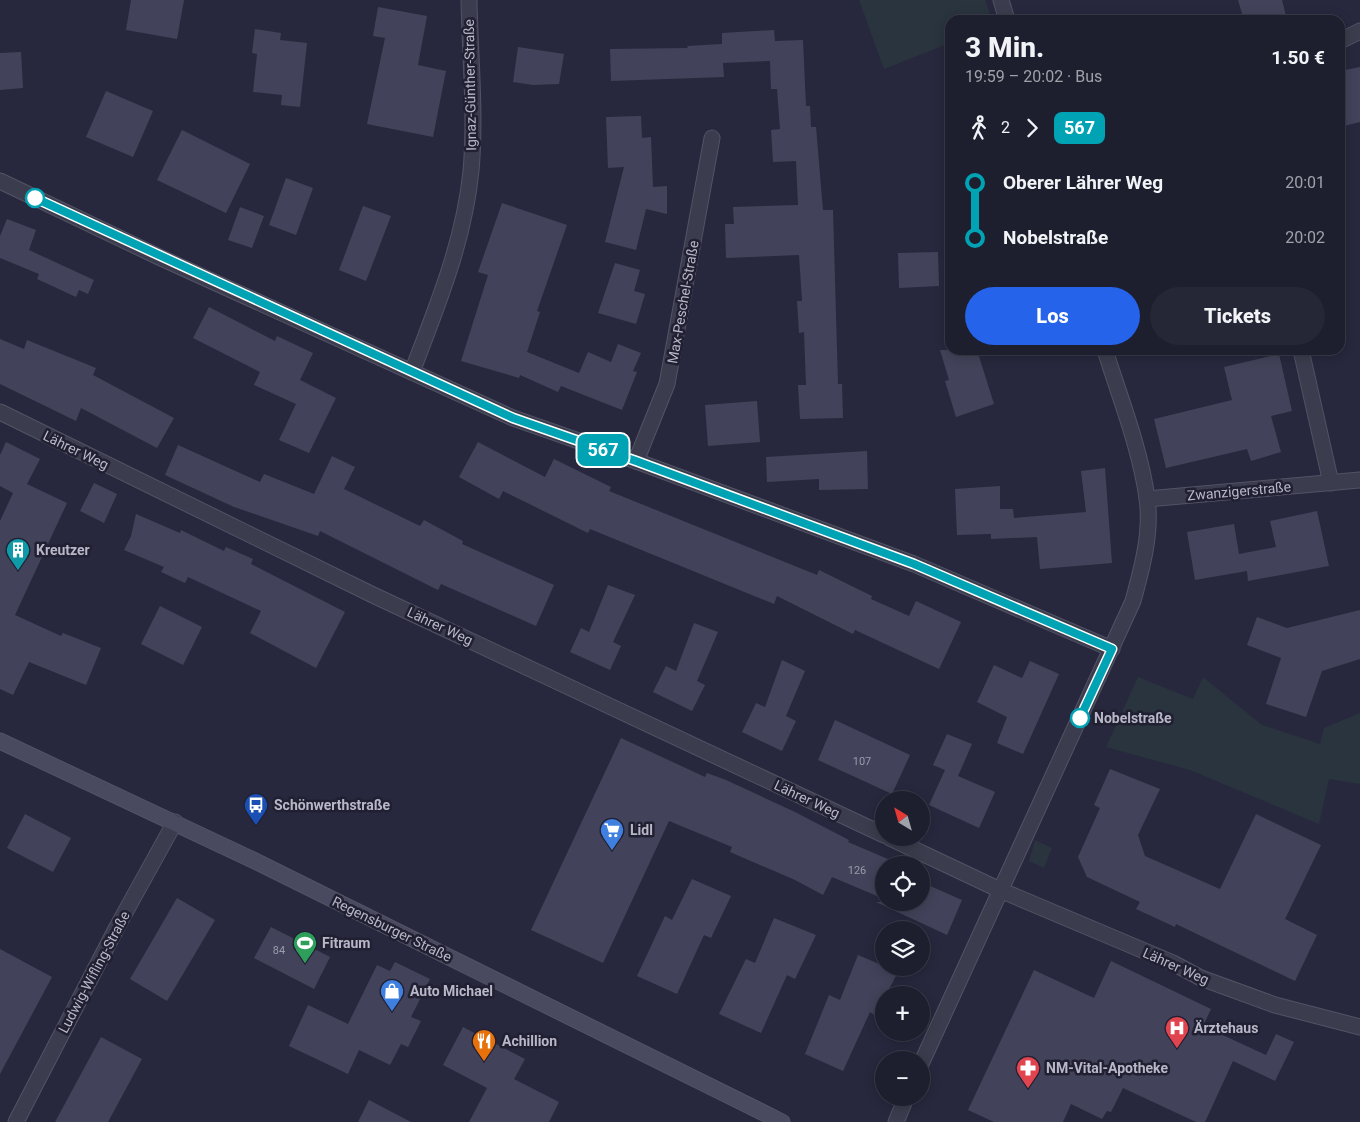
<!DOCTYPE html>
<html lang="de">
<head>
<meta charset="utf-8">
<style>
	body { margin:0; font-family:Roboto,sans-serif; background:#252736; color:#f1f3f6; height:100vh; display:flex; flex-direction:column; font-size:19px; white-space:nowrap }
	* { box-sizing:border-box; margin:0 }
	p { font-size:16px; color:#a0a2aa }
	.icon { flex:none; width:28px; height:28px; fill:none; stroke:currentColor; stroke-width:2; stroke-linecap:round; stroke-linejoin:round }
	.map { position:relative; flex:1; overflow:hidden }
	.panel { position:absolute; left:945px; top:15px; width:400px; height:340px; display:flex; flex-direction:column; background:#1d1e2e; border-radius:15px; box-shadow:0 2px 12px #0003,0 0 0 1px #3b3c4a }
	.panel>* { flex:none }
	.badge { padding:0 10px; border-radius:8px; font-size:18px; line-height:32px }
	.needle { width:32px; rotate:323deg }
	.controls { position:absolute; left:875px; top:791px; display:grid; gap:10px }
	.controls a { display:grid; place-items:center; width:55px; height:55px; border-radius:50%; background:#1d1e2e; box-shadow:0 2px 12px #0003,0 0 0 1px #3b3c4a; font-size:25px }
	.map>.badge { position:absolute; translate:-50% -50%; box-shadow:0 0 0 2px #fff }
	.legs { display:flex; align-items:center; gap:8px; height:55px; padding:0 20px; font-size:16px }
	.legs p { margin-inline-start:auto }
	.overview { display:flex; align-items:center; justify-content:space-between; height:85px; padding:0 20px }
	h1 { font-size:28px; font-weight:800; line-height:38px }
	.primary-button { display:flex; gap:10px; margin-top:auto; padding:10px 20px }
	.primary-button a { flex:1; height:58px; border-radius:30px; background:#2563eb; color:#fff; font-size:20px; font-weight:800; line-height:58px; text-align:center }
	.primary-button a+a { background:#252736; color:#f1f3f6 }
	ul { padding:0 20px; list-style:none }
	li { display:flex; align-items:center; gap:18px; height:55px; font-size:19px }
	li i { display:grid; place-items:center; width:8px; height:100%; margin:0 6px; background:currentColor }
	li i::after { content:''; width:12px; height:12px; margin:-6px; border:4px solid; border-radius:50%; background:#1d1e2e }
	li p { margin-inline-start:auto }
	li:first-child i { background:linear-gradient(#0000 50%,currentColor 0) }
	li:last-child i { background:linear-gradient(currentColor 50%,#0000 0) }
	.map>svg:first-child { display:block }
</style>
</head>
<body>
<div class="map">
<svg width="1360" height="1122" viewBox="0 0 1360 1122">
	<rect width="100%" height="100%" fill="#27283d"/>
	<!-- green -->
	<g fill="#29343e">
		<polygon points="859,0 985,0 992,20 950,20 950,43 884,69"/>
		<polygon points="1138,677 1193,699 1203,677 1262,725 1320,744 1324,728 1360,713 1360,784 1329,779 1319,824 1190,770 1106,747"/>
		<polygon points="1035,840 1052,848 1044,868 1029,861"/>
	</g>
	<!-- building -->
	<g fill="#42435a">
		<polygon points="131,0 184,0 177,39 126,30"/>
		<polygon points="1238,0 1282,0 1287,20 1244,20"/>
		<polygon points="378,7 427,16 418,65 446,71 433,137 367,124 385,38 373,36"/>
		<polygon points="255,29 281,33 280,40 307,43 300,107 281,105 282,95 253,92 257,54 252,53"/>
		<polygon points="774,30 775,41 803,40 806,106 810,106 811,127 816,127 823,210 833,210 838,384 842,384 843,418 800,419 798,385 806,385 804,332 799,333 797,301 802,301 799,255 726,258 725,224 734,224 733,207 798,205 796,161 773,162 771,130 780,129 777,89 771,89 770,61 723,63 724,77 611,81 610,49 688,48 687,46 722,44 722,33"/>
		<polygon points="518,47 564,54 559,84 533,85 513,82"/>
		<polygon points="21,52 23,88 0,90 0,53"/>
		<polygon points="1360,67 1360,122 1340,127 1340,71"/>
		<polygon points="106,91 153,111 133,157 86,137"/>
		<polygon points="641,116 642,138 651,137 653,187 667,186 667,214 646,209 636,250 605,242 624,167 608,168 606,117"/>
		<polygon points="182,130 250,164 226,213 157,180"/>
		<polygon points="286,178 313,188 296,235 269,225"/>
		<polygon points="502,203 567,225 537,311 540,312 527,352 579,373 588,352 611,362 618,344 641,353 633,371 637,372 622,410 561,386 558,392 520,375 519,378 461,361 488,275 478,272"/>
		<polygon points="363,206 391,216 366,281 339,270"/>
		<polygon points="240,207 264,216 252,248 228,240"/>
		<polygon points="7,219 36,230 29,250 94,280 88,294 79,290 76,297 37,279 39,274 0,258 0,236"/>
		<polygon points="938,252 939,286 899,288 898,253"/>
		<polygon points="615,263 640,270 634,291 645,294 636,324 598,313"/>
		<polygon points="209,307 275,341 277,336 313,353 300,380 336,398 309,453 279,440 296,404 254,385 260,372 193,338"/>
		<polygon points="0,339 24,349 27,340 96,368 93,375 174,418 157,448 81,408 76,421 0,384"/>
		<polygon points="940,350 977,350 994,404 956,417 945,381 949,380"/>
		<polygon points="1279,354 1292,411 1271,416 1281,452 1251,461 1247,449 1166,468 1154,419 1232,400 1224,367"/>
		<polygon points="757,401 760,442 708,446 705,405"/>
		<polygon points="6,442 40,459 27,484 67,503 15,615 61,636 63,633 101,648 86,685 29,662 13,695 0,689 0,521 13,493 0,486 0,455"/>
		<polygon points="478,442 545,477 554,459 611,487 609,491 817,575 819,570 872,596 871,599 909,616 916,601 961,622 939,669 855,630 853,634 777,596 774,604 590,529 588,533 503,491 499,499 459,477"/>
		<polygon points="178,445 260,482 264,474 314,494 332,456 355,467 344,489 420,526 424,520 463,541 462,544 554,585 536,626 441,584 438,590 320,531 318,536 269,519 234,507 165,475"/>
		<polygon points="867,451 868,489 819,490 819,479 767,482 766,457"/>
		<polygon points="1105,468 1112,563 1040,569 1037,537 991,539 991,534 957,535 955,489 1000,486 1000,509 1013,509 1014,518 1086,512 1081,471"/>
		<polygon points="94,483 117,494 104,523 80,511"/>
		<polygon points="1317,511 1329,566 1248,581 1247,571 1195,580 1187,532 1234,524 1239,554 1276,547 1270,521"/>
		<polygon points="136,514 180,533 181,530 224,551 226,547 253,559 251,564 345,612 316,668 250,633 261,611 188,577 185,583 161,572 164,567 124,550 131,536"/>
		<polygon points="608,585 635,595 613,642 621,646 610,670 570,652 581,628 589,632"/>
		<polygon points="160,606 202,627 183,665 141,644"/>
		<polygon points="1360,610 1360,659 1322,671 1306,717 1266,704 1281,658 1247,645 1257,617 1287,628"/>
		<polygon points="694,623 718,632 697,681 705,685 692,711 653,692 666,666 676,671"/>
		<polygon points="782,660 805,671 786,716 796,721 782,751 742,732 756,703 765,707"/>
		<polygon points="1030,661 1059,674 1023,754 997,743 1007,717 977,702 994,665 1022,678"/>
		<polygon points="835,720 910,755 892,794 818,760"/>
		<polygon points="947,734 972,744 958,776 995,792 979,828 929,805 945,770 933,765"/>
		<polygon points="621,738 705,777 707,773 726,780 795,812 849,840 848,842 902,865 884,865 884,899 832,877 823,895 795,880 730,852 732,847 669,821 603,963 531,930"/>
		<polygon points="1110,769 1160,789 1138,835 1145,856 1220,889 1256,814 1321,845 1285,919 1317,935 1295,981 1176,924 1175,927 1136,909 1140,902 1087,877 1078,857 1100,808 1094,805"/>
		<polygon points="25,814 71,838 53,872 7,848"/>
		<polygon points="692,879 731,896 711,938 704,935 677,994 637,976 665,916 672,920"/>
		<polygon points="921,882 962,900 947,935 876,902 921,902"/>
		<polygon points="177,898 215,920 167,1001 130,979"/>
		<polygon points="774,918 816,935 795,979 787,975 761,1033 719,1014 746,959 755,963"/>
		<polygon points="271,927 330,957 314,989 254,958"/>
		<polygon points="0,949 52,977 0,1074"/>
		<polygon points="858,955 898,972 886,995 884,995 884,1001 876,1016 870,1012 843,1071 805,1054 829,995 840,1000"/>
		<polygon points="1111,961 1211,1009 1203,1026 1266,1055 1276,1034 1294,1042 1275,1081 1233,1061 1205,1122 1196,1122 1123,1088 1111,1112 1107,1111 1102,1119 1071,1104 1063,1122 994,1122 968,1110 1034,970 1094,998"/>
		<polygon points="395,962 430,979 411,1017 421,1021 408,1047 401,1044 390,1065 359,1050 348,1074 289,1046 308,1005 348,1024 377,965 390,971"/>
		<polygon points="463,1027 525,1059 514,1079 559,1102 549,1122 469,1122 487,1088 443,1065"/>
		<polygon points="101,1037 142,1059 108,1122 55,1122"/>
		<polygon points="369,1100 411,1122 358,1122"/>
	</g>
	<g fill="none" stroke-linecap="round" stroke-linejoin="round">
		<!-- street casing -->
		<g stroke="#535365" stroke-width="17">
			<g id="street">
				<polyline points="1001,0 1007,20"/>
				<polyline points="1340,41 1360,31"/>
				<polyline points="0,181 159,257 513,418 636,461 914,564 1112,649"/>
				<polyline points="1301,350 1331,483"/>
				<path d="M 412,372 C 437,306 464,242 471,171 C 476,114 470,57 469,0"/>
				<polyline points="0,412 373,595 884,835"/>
				<polyline points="636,461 667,384 712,138"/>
				<polyline points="1147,499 1360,480"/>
				<polyline points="890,838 1000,890 1173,963 1201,978 1275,1005 1360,1027"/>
				<path d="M 921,1064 L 1133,601 C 1142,568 1152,532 1147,498 C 1140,448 1120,398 1105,350"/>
				<polyline points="16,1122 117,927 175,822"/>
				<polyline points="896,1122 906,1098"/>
			</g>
		</g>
		<!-- secondary casing -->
		<g stroke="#535365" stroke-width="17">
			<polyline id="secondary" points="0,741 253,860 782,1122"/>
		</g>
		<!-- street -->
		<use href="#street" stroke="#3b3c4d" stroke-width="15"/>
		<!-- secondary -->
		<use href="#secondary" stroke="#494960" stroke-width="15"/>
	</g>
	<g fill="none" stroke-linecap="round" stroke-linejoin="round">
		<!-- line-1 casing -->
		<g stroke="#fff" stroke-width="11">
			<polyline id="line-1" points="35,198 513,418 636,461 914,564 1112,649 1080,718"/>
		</g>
		<!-- line-1 -->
		<use href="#line-1" stroke="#00a3b4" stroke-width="8"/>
	</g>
	<!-- icons -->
	<defs>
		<g id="building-pin" transform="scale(1.25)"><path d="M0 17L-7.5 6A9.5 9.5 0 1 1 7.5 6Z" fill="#0f9aa8" stroke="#202032"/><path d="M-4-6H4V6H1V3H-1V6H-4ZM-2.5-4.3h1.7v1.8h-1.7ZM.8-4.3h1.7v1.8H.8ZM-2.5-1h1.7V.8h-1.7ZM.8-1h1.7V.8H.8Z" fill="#fff"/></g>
		<g id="bus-pin" transform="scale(1.25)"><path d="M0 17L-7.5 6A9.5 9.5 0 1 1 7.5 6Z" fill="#1a4fb4" stroke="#202032"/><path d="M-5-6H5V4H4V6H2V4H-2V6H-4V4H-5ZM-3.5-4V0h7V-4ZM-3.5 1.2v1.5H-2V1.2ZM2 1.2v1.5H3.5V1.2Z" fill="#fff"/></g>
		<g id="supermarket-pin" transform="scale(1.25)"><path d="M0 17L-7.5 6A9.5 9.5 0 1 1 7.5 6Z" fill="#3f7fe0" stroke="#202032"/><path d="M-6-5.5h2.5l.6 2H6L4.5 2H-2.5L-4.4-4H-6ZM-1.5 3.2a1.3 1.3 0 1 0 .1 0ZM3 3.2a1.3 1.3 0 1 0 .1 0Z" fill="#fff"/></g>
		<g id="stadium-pin" transform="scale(1.25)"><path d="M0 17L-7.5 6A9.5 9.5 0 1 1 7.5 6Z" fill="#2e9e5b" stroke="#202032"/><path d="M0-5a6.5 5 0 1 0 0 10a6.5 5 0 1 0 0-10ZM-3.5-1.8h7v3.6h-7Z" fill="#fff"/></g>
		<g id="shop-pin" transform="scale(1.25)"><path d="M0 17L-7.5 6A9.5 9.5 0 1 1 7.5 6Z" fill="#3f7fe0" stroke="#202032"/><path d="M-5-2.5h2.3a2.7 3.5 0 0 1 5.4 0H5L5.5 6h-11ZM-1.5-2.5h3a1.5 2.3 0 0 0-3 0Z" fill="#fff"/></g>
		<g id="hospital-pin" transform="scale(1.25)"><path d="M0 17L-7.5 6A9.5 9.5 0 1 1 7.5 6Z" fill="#e0444e" stroke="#202032"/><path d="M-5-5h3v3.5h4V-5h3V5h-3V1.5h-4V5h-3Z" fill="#fff"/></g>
		<g id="restaurant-pin" transform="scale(1.25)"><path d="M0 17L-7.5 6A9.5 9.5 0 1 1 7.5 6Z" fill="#e8710a" stroke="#202032"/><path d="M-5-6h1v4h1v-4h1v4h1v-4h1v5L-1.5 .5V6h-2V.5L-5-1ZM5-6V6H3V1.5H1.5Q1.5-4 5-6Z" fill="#fff"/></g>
		<g id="pharmacy-pin" transform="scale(1.25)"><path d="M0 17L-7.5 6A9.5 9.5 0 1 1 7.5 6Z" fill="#e0444e" stroke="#202032"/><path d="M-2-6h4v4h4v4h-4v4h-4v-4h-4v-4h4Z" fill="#fff"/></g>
	</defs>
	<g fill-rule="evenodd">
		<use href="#building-pin" x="18" y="550"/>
		<use href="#bus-pin" x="256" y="805"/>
		<use href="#supermarket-pin" x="612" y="830"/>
		<use href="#stadium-pin" x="305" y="943"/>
		<use href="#shop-pin" x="392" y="991"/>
		<use href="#hospital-pin" x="1177" y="1028"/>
		<use href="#restaurant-pin" x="484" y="1041"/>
		<use href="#pharmacy-pin" x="1028" y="1068"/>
	</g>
	<!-- markers -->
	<g fill="#fff" stroke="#00a3b4" stroke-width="2.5">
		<circle cx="35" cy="198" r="9"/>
		<circle cx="1080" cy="718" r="9"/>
	</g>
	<g text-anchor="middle" stroke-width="5" stroke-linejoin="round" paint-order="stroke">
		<!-- number labels -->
		<g font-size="11" fill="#9a9aac">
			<text x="862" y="765">107</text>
			<text x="857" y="874">126</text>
			<text x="279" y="954">84</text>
		</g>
		<!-- street labels -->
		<g font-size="14" fill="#b7b7c8" stroke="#202032">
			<text transform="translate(470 85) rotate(-91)" y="5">Ignaz-Günther-Straße</text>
			<text transform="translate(683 302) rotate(-80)" y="5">Max-Peschel-Straße</text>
			<text transform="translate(76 450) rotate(26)" y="5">Lährer Weg</text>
			<text transform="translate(1239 491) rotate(-5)" y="5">Zwanzigerstraße</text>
			<text transform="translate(440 626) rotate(25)" y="5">Lährer Weg</text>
			<text transform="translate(807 799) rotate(25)" y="5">Lährer Weg</text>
			<text transform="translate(392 929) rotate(26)" y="5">Regensburger Straße</text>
			<text transform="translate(1176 966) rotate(24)" y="5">Lährer Weg</text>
			<text transform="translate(94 972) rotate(-62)" y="5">Ludwig-Wifling-Straße</text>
		</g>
		<!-- poi labels -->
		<g font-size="14" font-weight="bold" fill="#b7b7c8" stroke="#202032" text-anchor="start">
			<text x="36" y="555">Kreutzer</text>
			<text x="274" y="810">Schönwerthstraße</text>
			<text x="630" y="835">Lidl</text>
			<text x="322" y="948">Fitraum</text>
			<text x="410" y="996">Auto Michael</text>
			<text x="1194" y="1033">Ärztehaus</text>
			<text x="502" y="1046">Achillion</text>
			<text x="1046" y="1073">NM-Vital-Apotheke</text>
		</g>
		<!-- stop labels -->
		<g font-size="14" font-weight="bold" fill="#b7b7c8" stroke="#202032" text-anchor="start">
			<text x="1094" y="723">Nobelstraße</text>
		</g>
	</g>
</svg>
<div class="controls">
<a><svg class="needle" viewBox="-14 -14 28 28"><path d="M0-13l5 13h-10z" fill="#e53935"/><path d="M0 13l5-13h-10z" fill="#a0a2aa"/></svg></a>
<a><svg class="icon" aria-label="locate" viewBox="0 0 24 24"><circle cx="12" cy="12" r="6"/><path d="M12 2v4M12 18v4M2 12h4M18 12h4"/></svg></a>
<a><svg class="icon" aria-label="layers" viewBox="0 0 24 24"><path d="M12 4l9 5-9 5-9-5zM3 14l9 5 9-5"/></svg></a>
<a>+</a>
<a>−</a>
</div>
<b class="badge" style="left:603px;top:450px;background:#00a3b4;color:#fff">567</b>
<section class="panel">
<div class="overview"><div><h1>3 Min.</h1><p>19:59 – 20:02 · Bus</p></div><b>1.50 €</b></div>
<div class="legs"><svg class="icon" aria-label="walk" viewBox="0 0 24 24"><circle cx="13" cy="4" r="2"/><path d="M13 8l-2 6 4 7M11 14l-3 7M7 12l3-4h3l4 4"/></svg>2<svg class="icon" aria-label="forward" viewBox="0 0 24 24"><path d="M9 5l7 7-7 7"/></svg><b class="badge" style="background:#00a3b4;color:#fff">567</b></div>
<ul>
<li><i style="color:#00a3b4"></i><b>Oberer Lährer Weg</b><p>20:01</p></li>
<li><i style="color:#00a3b4"></i><b>Nobelstraße</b><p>20:02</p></li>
</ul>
<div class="primary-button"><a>Los</a><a>Tickets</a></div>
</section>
</div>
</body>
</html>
